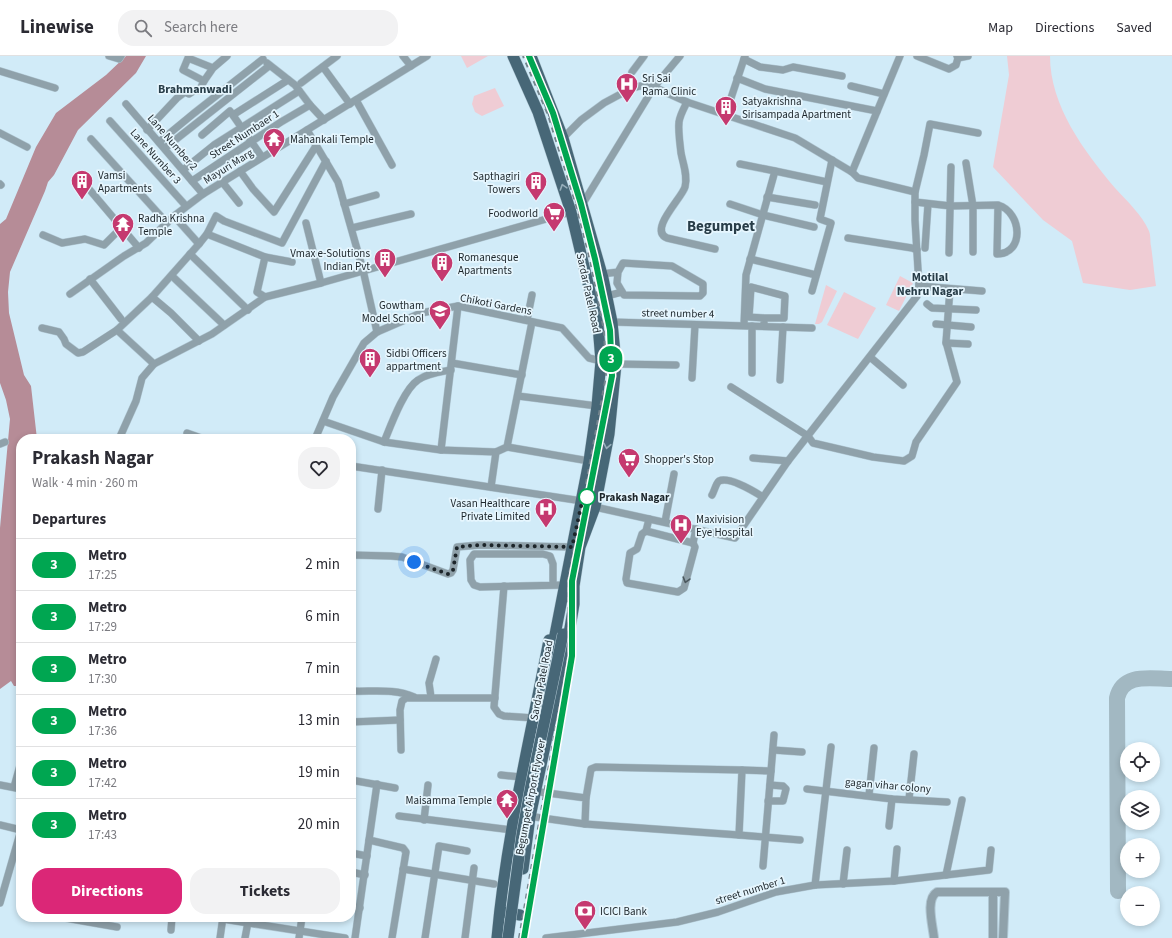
<!DOCTYPE html>
<html lang="en">
<head>
<meta charset="utf-8">
<style>
	body { margin:0; font-family:"Source Sans 3",sans-serif; background:#f2f2f3; color:#2b2b33; height:100vh; display:flex; flex-direction:column; font-size:15px; white-space:nowrap }
	* { box-sizing:border-box; margin:0 }
	p { font-size:13px; color:#7c7c81 }
	.icon { flex:none; width:22px; height:22px; fill:none; stroke:currentColor; stroke-width:2; stroke-linecap:round; stroke-linejoin:round }
	.map { position:relative; flex:1; overflow:hidden }
	.details { position:absolute; left:16px; top:378px; width:340px; height:488px; display:flex; flex-direction:column; background:#fff; border-radius:16px; box-shadow:0 2px 6px #0003 }
	.details>* { flex:none }
	.badge { padding:0 8px; border-radius:13px; font-size:14px; line-height:26px }
	.controls { position:absolute; left:1120px; top:686px; display:grid; gap:8px }
	.controls a { display:grid; place-items:center; width:40px; height:40px; border-radius:50%; background:#fff; box-shadow:0 2px 6px #0003; font-size:20px }
	.you { position:absolute; width:20px; height:20px; margin:-10px; border:3px solid #fff; border-radius:50%; background:#1a73e8; box-shadow:0 0 0 6px #1a73e833 }
	.map>.badge { position:absolute; translate:-50% -50%; box-shadow:0 0 0 2px #fff }
	h2 { padding:0 16px; font-size:15px; line-height:36px }
	.round { display:grid; place-items:center; flex:none; width:42px; height:42px; border-radius:16px; background:#f2f2f3 }
	.head { display:flex; align-items:center; justify-content:space-between; height:68px; padding:0 16px }
	h1 { font-size:19px; font-weight:700; line-height:30px }
	.button { display:flex; gap:8px; margin-top:auto; padding:8px 16px }
	.button a { flex:1; height:46px; border-radius:16px; background:#db2777; color:#fff; font-size:16px; font-weight:700; line-height:46px; text-align:center }
	.button a+a { background:#f2f2f3; color:#2b2b33 }
	ul { padding:0; list-style:none }
	li { display:flex; align-items:center; gap:12px; height:52px; padding:0 16px; border-top:1px solid #e1e1e2 }
	li div { flex:1 }
	li b { display:block; font-size:15px }
	li em { font-style:normal }
	li .badge { min-width:44px; font-weight:700; text-align:center }
	header { display:flex; align-items:center; gap:24px; box-sizing:border-box; height:56px; padding:0 20px; background:#fff; border-bottom:1px solid #e1e1e2 }
	header strong { font-size:19px }
	nav { display:flex; gap:22px; margin-inline-start:auto; font-size:14px }
	.search { width:280px; height:36px; background:#f2f2f3; display:flex; align-items:center; gap:10px; box-sizing:border-box; padding:0 14px; border-radius:16px; color:#7c7c81; font-size:15px }
	.map>svg:first-child { display:block }
</style>
</head>
<body>
<header>
<strong>Linewise</strong>
<div class="search"><svg class="icon" aria-label="search" viewBox="0 0 24 24"><circle cx="10" cy="10" r="6"/><path d="M15 15l6 6"/></svg>Search here</div>
<nav><a>Map</a><a>Directions</a><a>Saved</a></nav>
</header>
<div class="map">
<svg width="1172" height="882" viewBox="0 0 1172 882">
	<rect width="100%" height="100%" fill="#d1ebf8"/>
	<!-- green -->
	<g fill="#efccd4">
		<polygon points="461,0 488,0 467,12"/>
		<path d="M 1007,0 L 1050,0 C 1050,50 1084,95 1115,132 C 1127,145 1142,159 1149,175 C 1151,180 1150,186 1151,190 C 1153,203 1154,217 1156,230 L 1130,234 L 1083,227 L 1072,185 L 1043,164 L 993,111 L 1009,19 Z"/>
		<polygon points="495,32 504,50 482,60 475,56 472,48 474,40"/>
		<polygon points="900,220 913,227 899,255 886,249"/>
		<polygon points="826,229 837,235 822,266 819,268 815,268"/>
		<polygon points="844,236 876,252 858,283 827,269"/>
	</g>
	<!-- water -->
	<polygon fill="#b68c97" points="126,0 146,0 136,17 78,74 54,119 48,126 45,135 10,216 8,236 9,257 24,319 31,330 37,383 21,383 21,621 20,625 16,630 14,630 11,625 0,633 0,472 10,363 6,344 0,327 0,168 6,163 36,91 56,57 106,19"/>
	<g fill="none" stroke-linecap="round" stroke-linejoin="round">
		<!-- taxiway -->
		<path stroke="#a2b8c2" stroke-width="16" d="M 1118,835 L 1117,642 C 1123,616 1151,623 1172,623"/>
		<!-- minor casing -->
		<g stroke="#b0c7d3" stroke-width="8">
			<g id="minor">
				<polyline points="109,0 119,3 121,0"/>
				<polyline points="403,0 411,10"/>
				<polyline points="917,0 949,13 956,9 958,2 957,0"/>
				<polyline points="958,2 968,0"/>
				<polyline points="744,3 760,11 783,14 793,11 842,20"/>
				<polyline points="267,7 295,29 310,49 324,64"/>
				<polyline points="323,11 350,48"/>
				<polyline points="213,12 188,2 183,14 204,25 213,12 227,0"/>
				<polyline points="0,15 55,32"/>
				<polyline points="632,16 644,0"/>
				<polyline points="737,22 765,33 877,55"/>
				<polyline points="301,27 337,0"/>
				<polyline points="851,30 884,38"/>
				<polyline points="356,44 392,109"/>
				<path d="M 687,46 C 684,52 680,59 679,66 C 678,75 680,88 681,97 C 683,108 688,119 685,131 C 682,142 648,174 667,182 L 715,193"/>
				<polyline points="126,48 203,138"/>
				<polyline points="233,59 288,24"/>
				<polyline points="725,60 745,0"/>
				<polyline points="110,65 186,150"/>
				<polyline points="147,74 177,42 185,36 189,38 195,34 199,35 204,25"/>
				<polyline points="307,74 338,126 363,214 377,276"/>
				<polyline points="0,77 27,91"/>
				<polyline points="202,79 230,55 262,101"/>
				<polyline points="563,82 581,64 604,47 630,33 640,30 654,31 687,46 795,82 852,116 858,122 915,136"/>
				<polyline points="91,83 167,167"/>
				<polyline points="159,86 193,58 263,3"/>
				<polyline points="165,92 269,10"/>
				<polyline points="966,107 973,150 973,196"/>
				<polyline points="740,108 775,115 827,126"/>
				<polyline points="183,114 214,89 299,35"/>
				<polyline points="240,115 253,133 274,156 316,90"/>
				<polyline points="852,116 900,0"/>
				<polyline points="192,125 281,66 310,49"/>
				<polyline points="223,127 239,147"/>
				<polyline points="0,128 1,129"/>
				<polyline points="89,133 139,192"/>
				<polyline points="767,141 815,149"/>
				<path d="M 915,146 L 951,150 L 998,149 C 1022,156 1025,198 997,198 L 998,149"/>
				<polyline points="344,148 376,139"/>
				<polyline points="730,148 763,159 814,171"/>
				<polyline points="582,149 654,31 680,0"/>
				<polyline points="174,160 199,188"/>
				<polyline points="306,167 321,227"/>
				<polyline points="352,172 411,158"/>
				<polyline points="207,178 265,201 257,236 265,241"/>
				<polyline points="43,179 62,187 85,183 104,189 122,171"/>
				<polyline points="848,182 912,192 917,194"/>
				<polyline points="925,192 928,148"/>
				<polyline points="949,197 951,111"/>
				<polyline points="190,198 248,254"/>
				<polyline points="265,201 292,206"/>
				<polyline points="750,203 816,219"/>
				<polyline points="602,218 618,216 617,227 624,239 700,240 703,237 703,228 672,210 623,207 618,216"/>
				<polyline points="172,220 224,269"/>
				<polyline points="90,223 121,263"/>
				<polyline points="919,230 982,235"/>
				<polyline points="812,235 831,167 820,163 832,104"/>
				<polyline points="70,238 124,200 146,187 174,160 203,138 427,0"/>
				<polyline points="607,240 622,236"/>
				<polyline points="152,241 171,257 199,285"/>
				<polyline points="927,248 932,252 976,254"/>
				<polyline points="527,264 532,239"/>
				<polyline points="612,266 812,272"/>
				<polyline points="936,268 971,271"/>
				<polyline points="744,269 746,219 775,115"/>
				<polyline points="764,270 764,262 784,262 785,240 751,231 749,261 764,262"/>
				<polyline points="42,272 59,276 64,283 66,288 78,297 83,296 117,274 152,241 199,188 207,178 216,160 224,165 282,187 326,105"/>
				<polyline points="117,274 154,308 212,278 265,241 321,227 571,156"/>
				<polyline points="946,287 968,288"/>
				<polyline points="870,301 903,329"/>
				<polyline points="452,307 522,319"/>
				<polyline points="616,308 676,309"/>
				<polyline points="752,317 752,270"/>
				<polyline points="692,322 695,269"/>
				<polyline points="780,324 783,271"/>
				<polyline points="731,331 808,380 813,387 873,401 904,405 912,400 916,386 957,326 946,286 950,233"/>
				<polyline points="518,340 597,350"/>
				<polyline points="323,365 384,386 441,394 496,396"/>
				<polyline points="187,377 204,383"/>
				<polyline points="119,383 136,345 142,322 154,308"/>
				<polyline points="315,383 333,341 364,287 377,276 421,257 458,250 562,272 589,302 601,305"/>
				<path d="M 384,386 C 391,369 404,333 418,324 C 428,317 440,316 451,314"/>
				<polyline points="0,388 5,386"/>
				<polyline points="507,391 589,405"/>
				<polyline points="441,394 458,250"/>
				<polyline points="753,402 788,405"/>
				<polyline points="351,410 582,445"/>
				<polyline points="491,431 496,396 507,391 532,266"/>
				<path d="M 712,439 C 714,436 716,427 719,425 C 729,420 755,436 763,441"/>
				<polyline points="595,451 735,482 788,405 917,240 919,230 915,164 915,136 924,99 930,68 978,77"/>
				<polyline points="378,453 382,414"/>
				<polyline points="649,463 646,475 642,478 637,493 630,497 626,523 627,527 678,536 684,532 695,491 693,487 696,473"/>
				<polyline points="665,466 674,418"/>
				<polyline points="646,475 693,487"/>
				<polyline points="351,499 391,500 402,501 448,518 451,517 453,514 457,491 480,489 572,491"/>
				<polyline points="553,529 553,508 550,500 543,498 474,498 470,504 471,524 474,529 480,531 565,529"/>
				<polyline points="504,530 494,651 499,658 504,660 534,662"/>
				<path d="M 351,635 C 372,636 394,632 414,641"/>
				<polyline points="431,641 429,627 436,603"/>
				<polyline points="351,666 400,664"/>
				<polyline points="401,694 400,654 402,645 406,642 495,642"/>
				<polyline points="773,694 802,696"/>
				<polyline points="742,714 771,715 774,679"/>
				<polyline points="501,719 521,721"/>
				<polyline points="351,724 395,732"/>
				<polyline points="0,729 21,733"/>
				<polyline points="14,731 21,706"/>
				<polyline points="807,733 892,743 947,746"/>
				<polyline points="869,739 874,692"/>
				<polyline points="909,743 914,698"/>
				<polyline points="768,745 783,745 786,733 783,730 770,729"/>
				<polyline points="399,760 512,774"/>
				<polyline points="535,761 585,768 586,742 540,736"/>
				<polyline points="424,764 428,729"/>
				<polyline points="585,768 739,779 742,714 596,711 591,713 586,742"/>
				<polyline points="0,769 21,774"/>
				<polyline points="889,770 892,743"/>
				<polyline points="739,779 800,784"/>
				<polyline points="369,784 403,792 406,796 392,882"/>
				<polyline points="351,797 367,800"/>
				<polyline points="763,810 771,715"/>
				<polyline points="403,813 494,828"/>
				<polyline points="351,816 365,819"/>
				<polyline points="946,819 962,744"/>
				<polyline points="894,825 897,793"/>
				<polyline points="843,828 847,794"/>
				<polyline points="815,829 831,691"/>
				<polyline points="0,847 21,774"/>
				<polyline points="351,850 360,852"/>
				<polyline points="60,861 117,871"/>
				<polyline points="223,863 345,882"/>
				<polyline points="171,874 172,861"/>
				<polyline points="220,882 223,861"/>
				<polyline points="245,882 249,861"/>
				<polyline points="299,882 302,861"/>
				<polyline points="355,882 377,728"/>
				<polyline points="425,882 439,790 467,795"/>
				<polyline points="465,882 474,812"/>
				<polyline points="546,882 677,866 718,856 776,836 815,829 894,825 989,814 991,794"/>
			</g>
		</g>
		<!-- tertiary casing -->
		<g stroke="#b0c7d3" stroke-width="10">
			<g id="tertiary">
				<path d="M 934,882 C 933,870 925,843 937,836 L 1005,836 L 1003,882"/>
				<polyline points="993,882 993,837"/>
			</g>
		</g>
		<!-- primary casing -->
		<g stroke="#b0c7d3" stroke-width="12">
			<g id="primary">
				<polyline points="513,0 538,56 571,156 598,269 601,305 597,350 589,405 552,594"/>
				<polyline points="523,813 530,761 570,572 574,548 574,530 580,491 595,451 609,378 616,308 612,266 603,222 563,82 531,0"/>
				<polyline points="502,856 520,859"/>
				<path d="M 497,882 C 506,781 530,683 549,584"/>
			</g>
		</g>
		<!-- minor -->
		<use href="#minor" stroke="#8fa1aa" stroke-width="7"/>
		<!-- tertiary -->
		<use href="#tertiary" stroke="#8fa1aa" stroke-width="8"/>
		<!-- primary -->
		<use href="#primary" stroke="#476777" stroke-width="11"/>
		<!-- rail -->
		<polyline stroke="#73848d" stroke-width="2" stroke-dasharray="5 5" stroke-linecap="butt" points="519,882 568,600 568,524 606,320 604,275 590,204 576,149 548,59 523,0"/>
		<!-- primary-bridge casing -->
		<g stroke="#b0c7d3" stroke-width="12" stroke-linecap="butt">
			<polyline id="primary-bridge" points="508,882 522,778 531,729 563,578"/>
		</g>
		<!-- primary-bridge -->
		<use href="#primary-bridge" stroke="#476777" stroke-width="11"/>
	</g>
	<!-- one-way arrows -->
	<defs><path id="oneway-chevron" d="M-2-3.5L2.5 0L-2 3.5" fill="none" stroke-width="1.6" stroke-linecap="round" stroke-linejoin="round"/></defs>
	<g stroke="#96aeba">
		<use href="#oneway-chevron" transform="translate(563 131) rotate(-108)"/>
		<use href="#oneway-chevron" transform="translate(607 390) rotate(101)"/>
	</g>
	<use stroke="#4a575d" href="#oneway-chevron" transform="translate(686 524) rotate(106)"/>
	<g fill="none" stroke-linecap="round" stroke-linejoin="round">
		<!-- line casing -->
		<g stroke="#fff" stroke-width="9">
			<polyline id="line" points="524,882 572,600 572,525 612,320 610,274 595,203 581,148 553,57 529,0"/>
		</g>
		<!-- line -->
		<use href="#line" stroke="#00a651" stroke-width="6"/>
		<!-- walk -->
		<polyline stroke="#1c252a" stroke-width="4" stroke-dasharray="0 7.2" points="414,506 448,518 451,517 453,514 457,491 480,489 572,491 582,446 587,441"/>
	</g>
	<!-- icons -->
	<defs>
		<g id="hospital-pin" transform="scale(1.15)"><path d="M0 17L-7.5 6A9.5 9.5 0 1 1 7.5 6Z" fill="#c5396f" stroke="#e6f6fe"/><path d="M-5-5h3v3.5h4V-5h3V5h-3V1.5h-4V5h-3Z" fill="#fff"/></g>
		<g id="building-pin" transform="scale(1.15)"><path d="M0 17L-7.5 6A9.5 9.5 0 1 1 7.5 6Z" fill="#c5396f" stroke="#e6f6fe"/><path d="M-4-6H4V6H1V3H-1V6H-4ZM-2.5-4.3h1.7v1.8h-1.7ZM.8-4.3h1.7v1.8H.8ZM-2.5-1h1.7V.8h-1.7ZM.8-1h1.7V.8H.8Z" fill="#fff"/></g>
		<g id="temple-pin" transform="scale(1.15)"><path d="M0 17L-7.5 6A9.5 9.5 0 1 1 7.5 6Z" fill="#c5396f" stroke="#e6f6fe"/><path d="M0-6L5-2H3V0L6.5 2.5H4V6H1.5V3h-3V6H-4V2.5H-6.5L-3 0V-2H-5Z" fill="#fff"/></g>
		<g id="supermarket-pin" transform="scale(1.15)"><path d="M0 17L-7.5 6A9.5 9.5 0 1 1 7.5 6Z" fill="#c5396f" stroke="#e6f6fe"/><path d="M-6-5.5h2.5l.6 2H6L4.5 2H-2.5L-4.4-4H-6ZM-1.5 3.2a1.3 1.3 0 1 0 .1 0ZM3 3.2a1.3 1.3 0 1 0 .1 0Z" fill="#fff"/></g>
		<g id="school-pin" transform="scale(1.15)"><path d="M0 17L-7.5 6A9.5 9.5 0 1 1 7.5 6Z" fill="#c5396f" stroke="#e6f6fe"/><path d="M0-5L7-2L0 1L-7-2ZM-4 1L0 2.5L4 1V4Q0 6-4 4Z" fill="#fff"/></g>
		<g id="bank-pin" transform="scale(1.15)"><path d="M0 17L-7.5 6A9.5 9.5 0 1 1 7.5 6Z" fill="#c5396f" stroke="#e6f6fe"/><path d="M-6-4H6V4H-6ZM0-2.3a2.3 2.3 0 1 0 0 4.6a2.3 2.3 0 1 0 0-4.6Z" fill="#fff"/></g>
	</defs>
	<g fill-rule="evenodd">
		<use href="#hospital-pin" x="627" y="28"/>
		<use href="#building-pin" x="726" y="51"/>
		<use href="#temple-pin" x="274" y="83"/>
		<use href="#building-pin" x="82" y="125"/>
		<use href="#building-pin" x="536" y="126"/>
		<use href="#supermarket-pin" x="554" y="157"/>
		<use href="#temple-pin" x="123" y="168"/>
		<use href="#building-pin" x="385" y="203"/>
		<use href="#building-pin" x="442" y="207"/>
		<use href="#school-pin" x="440" y="255"/>
		<use href="#building-pin" x="370" y="303"/>
		<use href="#supermarket-pin" x="629" y="403"/>
		<use href="#hospital-pin" x="546" y="453"/>
		<use href="#hospital-pin" x="681" y="469"/>
		<use href="#temple-pin" x="507" y="744"/>
		<use href="#bank-pin" x="585" y="855"/>
	</g>
	<!-- markers -->
	<circle fill="#fff" stroke="#00a651" stroke-width="2" cx="587" cy="441" r="8"/>
	<g text-anchor="middle" stroke-width="3.5" stroke-linejoin="round" paint-order="stroke">
		<!-- poi labels -->
		<g font-size="11" fill="#1c252a" stroke="#e6f6fe" text-anchor="start">
			<text x="642" y="26">Sri Sai<tspan x="642" dy="13">Rama Clinic</tspan></text>
			<text x="742" y="49">Satyakrishna<tspan x="742" dy="13">Sirisampada Apartment</tspan></text>
			<text x="290" y="87">Mahankali Temple</text>
			<text x="98" y="123">Vamsi<tspan x="98" dy="13">Apartments</tspan></text>
			<text x="520" y="124" text-anchor="end">Sapthagiri<tspan x="520" dy="13">Towers</tspan></text>
			<text x="538" y="161" text-anchor="end">Foodworld</text>
			<text x="138" y="166">Radha Krishna<tspan x="138" dy="13">Temple</tspan></text>
			<text x="370" y="201" text-anchor="end">Vmax e-Solutions<tspan x="370" dy="13">Indian Pvt</tspan></text>
			<text x="458" y="205">Romanesque<tspan x="458" dy="13">Apartments</tspan></text>
			<text x="424" y="253" text-anchor="end">Gowtham<tspan x="424" dy="13">Model School</tspan></text>
			<text x="386" y="301">Sidbi Officers<tspan x="386" dy="13">appartment</tspan></text>
			<text x="644" y="407">Shopper's Stop</text>
			<text x="530" y="451" text-anchor="end">Vasan Healthcare<tspan x="530" dy="13">Private Limited</tspan></text>
			<text x="696" y="467">Maxivision<tspan x="696" dy="13">Eye Hospital</tspan></text>
			<text x="492" y="748" text-anchor="end">Maisamma Temple</text>
			<text x="600" y="859">ICICI Bank</text>
		</g>
		<!-- street labels -->
		<g font-size="11" fill="#1c252a" stroke="#e6f6fe">
			<text transform="translate(244 78) rotate(-33)" y="4">Street Numbaer 1</text>
			<text transform="translate(173 86) rotate(49)" y="4">Lane Number 2</text>
			<text transform="translate(156 100) rotate(48)" y="4">Lane Number 3</text>
			<text transform="translate(228 110) rotate(-32)" y="4">Mayuri Marg</text>
			<text transform="translate(589 237) rotate(78)" y="4">Sardar Patel Road</text>
			<text transform="translate(496 248) rotate(11)" y="4">Chikoti Gardens</text>
			<text transform="translate(678 257) rotate(1)" y="4">street number 4</text>
			<text transform="translate(541 624) rotate(-79)" y="4">Sardar Patel Road</text>
			<text transform="translate(888 729) rotate(5)" y="4">gagan vihar colony</text>
			<text transform="translate(530 741) rotate(-79)" y="4">Begumpet Airport Flyover</text>
			<text transform="translate(750 834) rotate(-17)" y="4">street number 1</text>
		</g>
		<!-- stop labels -->
		<g font-size="11" font-weight="bold" fill="#1c252a" stroke="#e6f6fe" text-anchor="start">
			<text x="599" y="445">Prakash Nagar</text>
		</g>
		<!-- neighbourhood labels -->
		<g font-size="12" font-weight="bold" fill="#283d48" stroke="#e6f6fe">
			<text x="195" y="37">Brahmanwadi</text>
			<text x="930" y="225">Motilal<tspan x="930" dy="14">Nehru Nagar</tspan></text>
		</g>
		<!-- district labels -->
		<g font-size="15" font-weight="bold" fill="#283d48" stroke="#e6f6fe">
			<text x="721" y="175">Begumpet</text>
		</g>
	</g>
</svg>
<div class="controls">
<a><svg class="icon" aria-label="locate" viewBox="0 0 24 24"><circle cx="12" cy="12" r="6"/><path d="M12 2v4M12 18v4M2 12h4M18 12h4"/></svg></a>
<a><svg class="icon" aria-label="layers" viewBox="0 0 24 24"><path d="M12 4l9 5-9 5-9-5zM3 14l9 5 9-5"/></svg></a>
<a>+</a>
<a>−</a>
</div>
<div class="you" style="left:414px;top:506px"></div>
<b class="badge" style="left:611px;top:303px;background:#00a651;color:#fff">3</b>
<section class="details">
<div class="head"><div><h1>Prakash Nagar</h1><p>Walk · 4 min · 260 m</p></div><a class="round"><svg class="icon" aria-label="heart" viewBox="0 0 24 24"><path d="M12 20l-8-8c-3-5 5-10 8-4 3-6 11-1 8 4z"/></svg></a></div>
<h2>Departures</h2>
<ul>
<li><span class="badge" style="background:#00a651;color:#fff">3</span><div><b>Metro</b><p>17:25</p></div><em>2 min</em></li>
<li><span class="badge" style="background:#00a651;color:#fff">3</span><div><b>Metro</b><p>17:29</p></div><em>6 min</em></li>
<li><span class="badge" style="background:#00a651;color:#fff">3</span><div><b>Metro</b><p>17:30</p></div><em>7 min</em></li>
<li><span class="badge" style="background:#00a651;color:#fff">3</span><div><b>Metro</b><p>17:36</p></div><em>13 min</em></li>
<li><span class="badge" style="background:#00a651;color:#fff">3</span><div><b>Metro</b><p>17:42</p></div><em>19 min</em></li>
<li><span class="badge" style="background:#00a651;color:#fff">3</span><div><b>Metro</b><p>17:43</p></div><em>20 min</em></li>
</ul>
<div class="button"><a>Directions</a><a>Tickets</a></div>
</section>
</div>
</body>
</html>
